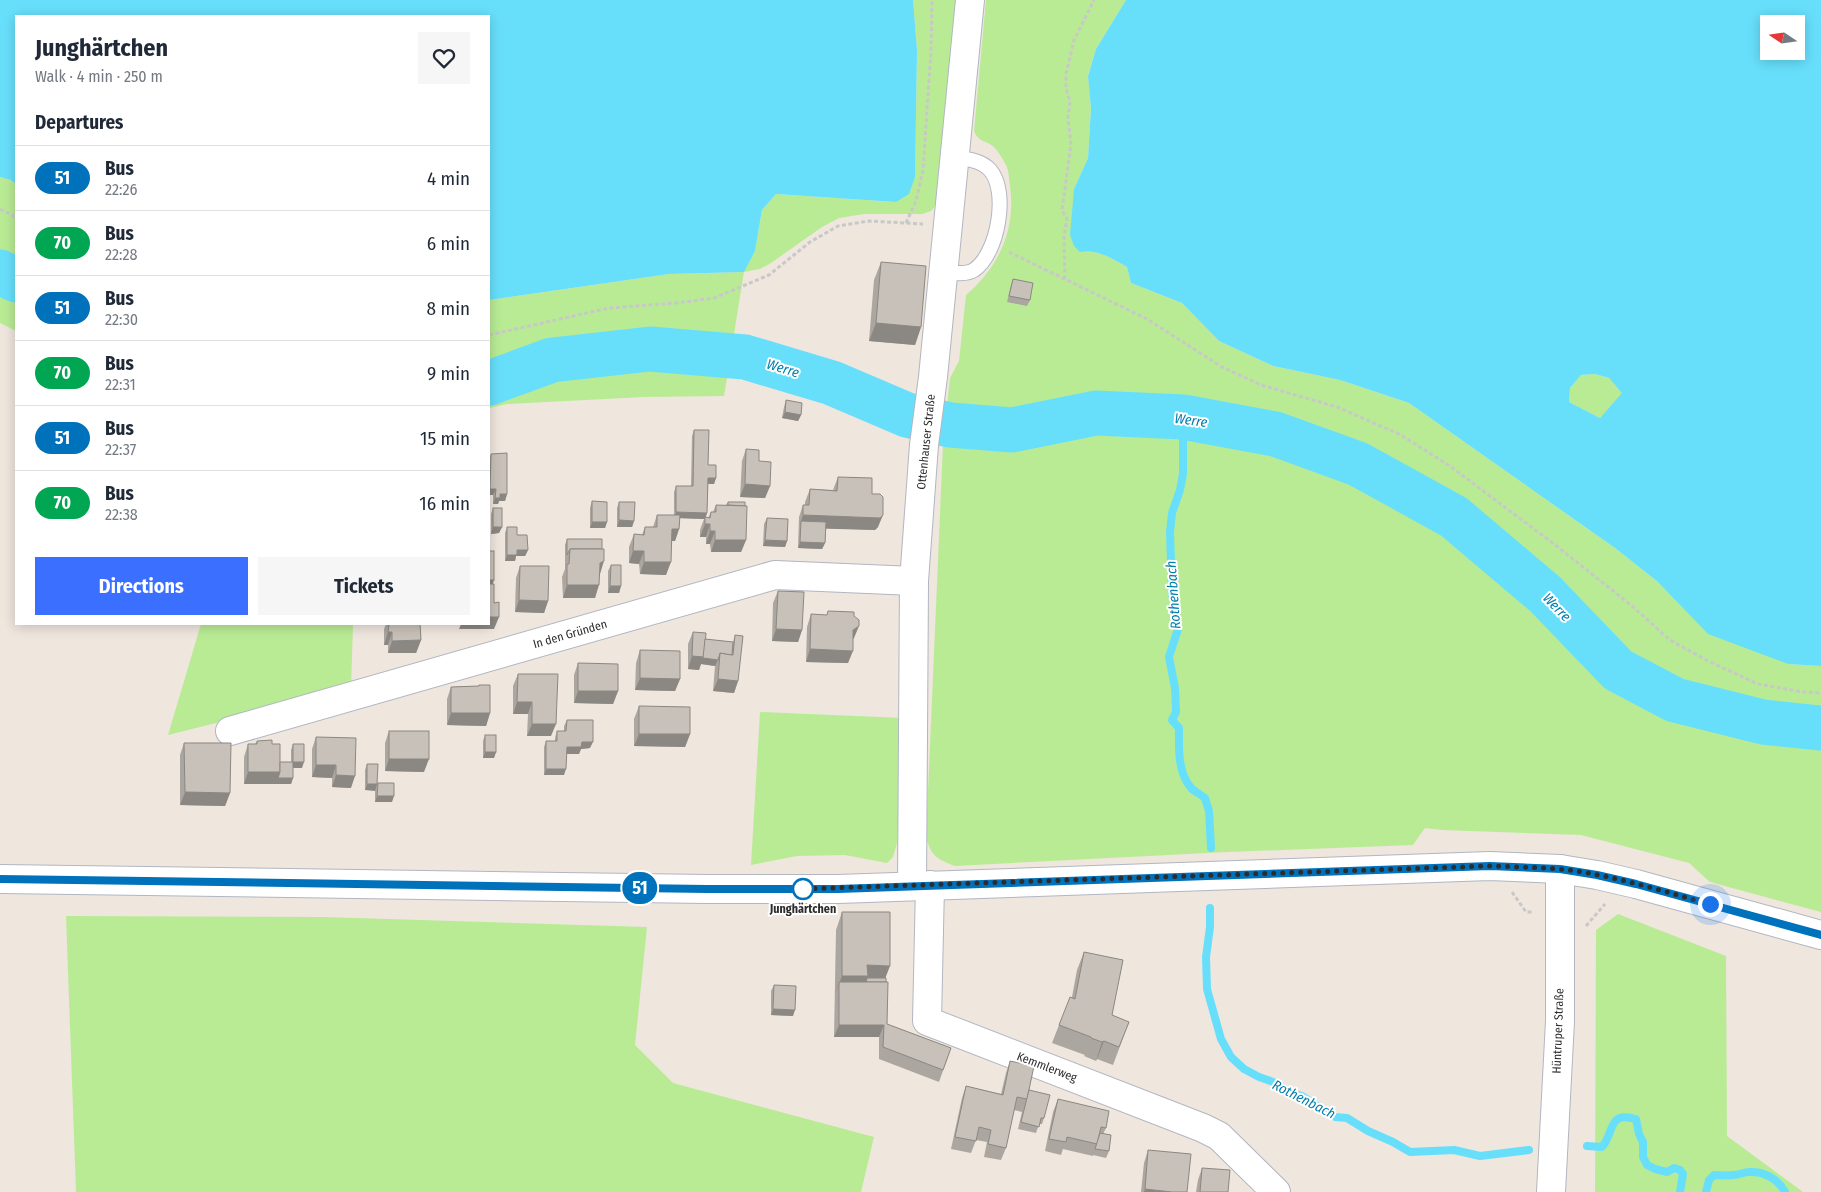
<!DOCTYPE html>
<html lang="en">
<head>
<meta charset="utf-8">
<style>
	body { margin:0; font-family:"Fira Sans Condensed",sans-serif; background:#f6f6f7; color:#1f2937; height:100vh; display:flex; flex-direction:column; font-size:19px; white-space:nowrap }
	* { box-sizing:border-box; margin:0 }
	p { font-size:16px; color:#747a83 }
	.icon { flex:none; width:28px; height:28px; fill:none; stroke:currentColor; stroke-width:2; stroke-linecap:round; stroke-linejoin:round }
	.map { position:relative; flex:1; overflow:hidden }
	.drawer { position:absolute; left:15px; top:15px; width:475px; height:610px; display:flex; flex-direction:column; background:#fff; border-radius:0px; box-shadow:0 2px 12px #0003 }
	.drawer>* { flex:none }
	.badge { padding:0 10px; border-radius:16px; font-size:18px; line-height:32px }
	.needle { width:32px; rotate:283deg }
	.controls { position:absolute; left:1760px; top:15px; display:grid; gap:10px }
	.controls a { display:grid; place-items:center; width:45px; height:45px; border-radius:0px; background:#fff; box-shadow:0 2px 12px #0003; font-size:25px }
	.you { position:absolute; width:25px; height:25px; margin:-12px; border:4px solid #fff; border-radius:50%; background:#1a73e8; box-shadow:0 0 0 8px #1a73e833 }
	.map>.badge { position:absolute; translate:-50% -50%; box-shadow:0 0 0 2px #fff }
	h2 { padding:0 20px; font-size:19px; line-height:45px }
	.round { display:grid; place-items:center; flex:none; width:52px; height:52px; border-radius:0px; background:#f6f6f7 }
	.overview { display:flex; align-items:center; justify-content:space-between; height:85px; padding:0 20px }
	h1 { font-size:24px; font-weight:700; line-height:38px }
	.button { display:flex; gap:10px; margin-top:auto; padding:10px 20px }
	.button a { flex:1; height:58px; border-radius:0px; background:#3b6fff; color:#fff; font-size:20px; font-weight:700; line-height:58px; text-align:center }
	.button a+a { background:#f6f6f7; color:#1f2937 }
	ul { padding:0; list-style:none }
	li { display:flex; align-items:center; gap:15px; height:65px; padding:0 20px; border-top:1px solid #e0e1e3 }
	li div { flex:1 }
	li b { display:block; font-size:19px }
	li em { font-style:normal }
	li .badge { min-width:55px; font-weight:700; text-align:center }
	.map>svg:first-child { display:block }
</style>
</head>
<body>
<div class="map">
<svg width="1821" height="1192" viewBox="0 0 1821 1192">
	<rect width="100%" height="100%" fill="#efe6de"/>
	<!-- green -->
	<g fill="#b9eb95">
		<polygon points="913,0 956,0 937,204 931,211 922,214 864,214 839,218 822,227 771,263 760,269 744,272 724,396 644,397 507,404 489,408 489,300 669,274 743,272 755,251 762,210 776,194 896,202 915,176 917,50"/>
		<path d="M 986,0 L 1126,0 L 1096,49 L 1088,75 L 1091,108 L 1088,158 L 1074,189 L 1080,252 C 1098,249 1111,258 1127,267 L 1131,283 L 1182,303 L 1219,341 L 1273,366 L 1340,380 L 1409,403 L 1615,548 L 1658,582 L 1788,664 L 1821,666 L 1821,912 L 1710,882 L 1689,863 L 1581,835 L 1442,830 L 1425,828 L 1413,845 L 1227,852 L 955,866 C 937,859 932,857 926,838 L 943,444 L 950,378 L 959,361 L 966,295 C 999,267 1016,229 1010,186 C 1009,179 1009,169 1005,163 C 1002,158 998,151 994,147 C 986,140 979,143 974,131 Z"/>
		<polygon points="0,177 12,180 16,184 16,331 0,323"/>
		<polygon points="1595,374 1609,378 1623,393 1600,418 1569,402 1570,388 1581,375"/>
		<polygon points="201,624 353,624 351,689 168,735"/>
		<polygon points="760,712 903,718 897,843 893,857 887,863 845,855 797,856 751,865"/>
		<polygon points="1618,914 1726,956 1727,1136 1803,1192 1595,1192 1596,930"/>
		<polygon points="66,916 323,917 647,927 635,1045 673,1083 874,1137 861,1192 76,1192"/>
	</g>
	<!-- water -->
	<g fill="#67dffb" fill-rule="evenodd">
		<polygon points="0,0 913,0 917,50 915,177 909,194 896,202 776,194 762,210 755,251 744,272 669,274 489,300 489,16 16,16 16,184 11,180 0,177"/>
		<path d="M 1126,0 L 1821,0 L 1821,666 L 1788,664 L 1708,634 L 1658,582 L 1615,548 L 1409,403 L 1340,380 L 1273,366 L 1219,341 L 1182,303 L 1131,283 L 1127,267 C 1111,258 1098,249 1080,252 L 1074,246 L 1070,235 L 1074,189 L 1088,158 L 1091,108 L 1088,76 L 1096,49 ZM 1769,24 L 1796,24 L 1796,51 L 1769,51 ZM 1595,374 L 1609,378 L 1622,393 L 1600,418 L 1569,402 L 1570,388 L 1581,375 Z"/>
	</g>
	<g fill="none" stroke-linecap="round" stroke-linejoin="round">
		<!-- stream -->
		<g stroke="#67dffb" stroke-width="8">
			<path d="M 1183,417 L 1183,474 L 1180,490 L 1172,513 L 1170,532 L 1172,593 L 1178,629 L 1169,657 L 1175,688 L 1176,712 L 1172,720 L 1179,728 C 1179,747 1177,773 1192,789 C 1196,792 1201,795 1205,798 L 1209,811 L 1211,848"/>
			<polyline points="1210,908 1210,927 1206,957 1207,989 1221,1039 1231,1057 1244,1069 1259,1077 1276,1083 1288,1092 1302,1096 1335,1117 1347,1118 1368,1131 1393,1142 1410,1152 1454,1150 1480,1156 1529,1150"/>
			<path d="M 1587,1146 L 1602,1147 C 1615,1132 1607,1111 1636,1119 L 1639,1134 L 1643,1142 L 1643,1157 L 1647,1165 L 1655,1169 L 1667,1172 L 1674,1168 L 1680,1170 L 1683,1174 L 1680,1192"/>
			<path d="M 1706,1192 L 1709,1180 L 1714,1175 C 1720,1175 1727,1176 1734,1175 C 1739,1175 1744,1172 1749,1172 C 1764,1171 1778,1179 1785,1192"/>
		</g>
		<!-- river -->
		<g stroke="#67dffb" stroke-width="45">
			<polyline points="0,272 16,280"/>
			<polyline points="489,383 552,360 650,349 745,357 832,383 907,415 950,425 1012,430 1096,413 1183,417 1275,434 1358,464 1454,517 1545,594 1618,670 1675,700 1763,722 1821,728"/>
		</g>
		<!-- service casing -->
		<g stroke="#b1b6c1" stroke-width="16">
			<path id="service" d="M 944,272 C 953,273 966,275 974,270 C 998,254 1009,191 990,170 C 981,160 967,159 955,158"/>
		</g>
		<!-- minor casing -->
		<g stroke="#b1b6c1" stroke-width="30">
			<g id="minor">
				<polyline points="230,731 775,575 914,581"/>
				<polyline points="930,885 927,1021 1203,1128 1219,1136 1276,1192"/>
				<polyline points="912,886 914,581 924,445 933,377 970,0"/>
			</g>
		</g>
		<!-- tertiary casing -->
		<g stroke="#b1b6c1" stroke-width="30">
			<polyline id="tertiary" points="1551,1192 1560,1021 1560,869"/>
		</g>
		<!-- secondary casing -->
		<g stroke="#b1b6c1" stroke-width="30">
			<polyline id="secondary" points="0,879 707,889 838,889 1490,866 1560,869 1597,875 1636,884 1821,935"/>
		</g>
		<!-- path -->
		<g stroke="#c8c8c8" stroke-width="3" stroke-dasharray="4 2.5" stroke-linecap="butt">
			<polyline points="0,209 16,217"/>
			<polyline points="906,223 916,201 923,170 931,51 932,0"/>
			<polyline points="1009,252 1147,319 1222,367 1261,385 1337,407 1399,434 1450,466 1554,544 1632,606 1670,640 1708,661 1758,684 1803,692 1821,693"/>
			<polyline points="1065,279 1064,236 1067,219 1062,210 1071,144 1068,118 1070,102 1066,88 1066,74 1074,40 1094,0"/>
			<polyline points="489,335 609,308 676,303 714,298 769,275 810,242 838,226 869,221 923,224"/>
			<polyline points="1512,892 1526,912 1533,912"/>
			<polyline points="1586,926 1605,904"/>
		</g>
		<!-- service -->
		<use href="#service" stroke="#fff" stroke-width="14"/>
		<!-- minor -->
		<use href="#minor" stroke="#fff" stroke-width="28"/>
		<!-- tertiary -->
		<use href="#tertiary" stroke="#fff" stroke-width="28"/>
		<!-- secondary -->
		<use href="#secondary" stroke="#fff" stroke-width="28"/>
	</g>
	<!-- wall -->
	<g fill="#aba69f">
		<polygon points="881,262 921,327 915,345 869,341 874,280"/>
		<polygon points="1013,279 1030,300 1027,306 1007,302 1011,285"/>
		<polygon points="786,400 801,415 798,421 782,418 784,407"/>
		<polygon points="694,430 708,465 716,478 714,484 708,484 707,513 706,517 708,518 711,512 713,512 716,505 726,505 728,502 746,540 741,552 711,552 710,544 706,544 706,537 700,537 700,530 704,519 680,518 679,529 675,541 672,541 666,575 640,574 639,564 629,563 629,547 634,534 642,535 645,527 653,527 657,515 674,515 674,492 676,486 691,486 692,436"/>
		<polygon points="746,449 759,461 770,486 765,498 740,497 742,461"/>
		<polygon points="491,454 507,494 505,501 499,501 498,504 493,504 493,495 489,495 489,460"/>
		<polygon points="838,477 872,494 878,527 875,530 826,528 825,543 822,549 798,548 799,517 803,505 805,505 805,502 810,489 833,490"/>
		<polygon points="592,501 607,522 605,528 590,528 590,508"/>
		<polygon points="619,502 634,521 632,527 617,527 617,508"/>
		<polygon points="493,508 502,527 499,533 491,534 491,514"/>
		<polygon points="767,518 787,541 785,547 763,546 764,524"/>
		<polygon points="507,527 517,535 528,550 525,556 516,556 515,561 505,561 505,533"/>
		<polygon points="567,539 600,573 595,598 563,598 562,577 565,569 565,545"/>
		<polygon points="611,565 621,586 619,593 608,593 608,571"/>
		<polygon points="520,566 548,601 544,613 515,612 516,578"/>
		<polygon points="778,591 802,630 798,642 772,641 773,603"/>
		<polygon points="811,614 854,638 853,639 848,663 806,662 807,627"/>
		<polygon points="386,624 420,624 421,640 416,653 388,653 388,645 384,645 384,629"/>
		<polygon points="693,632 705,639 733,642 735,635 738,681 734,693 713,691 715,666 701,664 699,670 688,669 688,644"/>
		<polygon points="640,650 680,679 675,691 635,690 636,663"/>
		<polygon points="578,663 618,691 613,704 574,703 574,675"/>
		<polygon points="518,674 551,736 527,736 528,714 513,714 513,686"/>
		<polygon points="479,685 490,713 486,726 447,725 447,699 451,687 478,686"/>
		<polygon points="639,706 690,734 685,747 634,746 634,719"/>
		<polygon points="567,720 590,748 581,749 579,754 566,754 564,775 544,775 544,747 546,741 555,741 555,738 557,731 564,731 564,726"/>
		<polygon points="389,731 424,772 385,771 385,743"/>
		<polygon points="485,735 496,752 494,758 483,758 483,741"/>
		<polygon points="316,737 351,788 332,787 332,778 312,777 312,749"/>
		<polygon points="257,741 272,744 280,762 291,762 291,750 293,744 302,768 293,768 293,778 291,784 244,784 244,757 248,744 255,744"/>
		<polygon points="184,743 230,793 225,806 180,805 180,755"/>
		<polygon points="367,764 377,783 392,802 375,802 375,790 365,790 365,770"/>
		<polygon points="842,912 886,978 887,1024 951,1048 939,1082 879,1059 879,1037 834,1037 836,930"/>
		<polygon points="1084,952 1112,1015 1129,1022 1113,1065 1097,1059 1096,1061 1084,1056 1085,1055 1052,1043 1059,1025 1072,997 1077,970"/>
		<polygon points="774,985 793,1016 771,1015 771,991"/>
		<polygon points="1010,1061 1029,1090 1044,1118 1042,1124 1039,1124 1036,1133 1018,1129 1022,1112 1014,1110 1006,1148 1001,1160 984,1157 987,1142 976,1140 971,1153 951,1149 962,1098 966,1086 1001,1094 1006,1073"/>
		<polygon points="1058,1099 1106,1128 1103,1134 1109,1151 1106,1158 1093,1155 1093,1156 1063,1149 1061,1155 1045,1151 1053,1112"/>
		<polygon points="1148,1150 1187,1192 1141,1192 1144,1163"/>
		<polygon points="1202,1168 1228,1192 1196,1192 1198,1180"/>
	</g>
	<!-- shaded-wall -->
	<g fill="#8b8782">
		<polygon points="876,323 921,327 915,345 869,341"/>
		<polygon points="785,412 801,415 798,421 782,418"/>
		<polygon points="708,478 716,478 714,484 706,484"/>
		<polygon points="745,484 770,486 765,498 740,497"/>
		<polygon points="490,489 496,489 493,495 489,495"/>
		<polygon points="500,494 507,494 505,501 499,501 498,504 493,504 495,498"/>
		<polygon points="676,512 707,513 705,519 674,518"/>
		<polygon points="803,515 883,515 878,527 875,530 801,528 801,521"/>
		<polygon points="619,520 634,521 632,527 617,527"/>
		<polygon points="592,522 607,522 605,528 590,528"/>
		<polygon points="705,524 710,524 706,537 700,537"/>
		<polygon points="493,527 502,527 499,533 491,534"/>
		<polygon points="672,529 679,529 675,541 667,541"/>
		<polygon points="710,531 715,531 710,544 706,544"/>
		<polygon points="715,540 746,540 741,552 711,552"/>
		<polygon points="765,540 787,541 785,547 763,546"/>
		<polygon points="800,542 825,543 822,549 798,548"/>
		<polygon points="517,550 528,550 525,556 516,556 515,561 505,561 507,555"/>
		<polygon points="633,551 644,551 639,564 629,563"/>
		<polygon points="604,561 600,574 600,563"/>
		<polygon points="644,562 671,562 666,575 640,574"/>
		<polygon points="489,580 494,580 490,593 489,593"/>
		<polygon points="567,585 599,585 595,598 563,598"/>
		<polygon points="610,586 621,586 619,593 608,593"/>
		<polygon points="519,600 548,601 544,613 515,612"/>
		<polygon points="489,617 499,617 494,629 459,629 461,624 489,624"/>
		<polygon points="859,626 854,638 849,643 853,630"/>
		<polygon points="776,629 802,630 798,642 772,641"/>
		<polygon points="388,632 392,632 388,645 384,645"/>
		<polygon points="421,640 416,653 388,653 392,641"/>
		<polygon points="810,649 853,651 848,663 806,662"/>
		<polygon points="692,656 704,657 718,660 715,666 701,664 699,670 688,669"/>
		<polygon points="640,678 680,679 675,691 635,690"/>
		<polygon points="718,679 738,681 734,693 713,691"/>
		<polygon points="578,691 618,691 613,704 574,703"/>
		<polygon points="517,702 532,702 528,714 513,714"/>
		<polygon points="451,713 490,713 486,726 447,725"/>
		<polygon points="532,724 556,724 551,736 527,736"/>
		<polygon points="639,734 690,734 685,747 634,746"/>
		<polygon points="582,742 593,742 590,748 581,749 579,754 564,754 567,747"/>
		<polygon points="485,752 496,752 494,758 483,758"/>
		<polygon points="389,759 429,759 424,772 385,771"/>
		<polygon points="293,762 304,762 302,768 291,768"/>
		<polygon points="316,765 336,765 332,778 312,777"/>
		<polygon points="546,769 566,769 564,775 544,775"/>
		<polygon points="248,772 280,772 293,778 291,784 244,784"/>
		<polygon points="336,775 355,776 351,788 332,787"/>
		<polygon points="367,784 377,784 375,791 365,790"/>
		<polygon points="185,792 230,793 225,806 180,805"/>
		<polygon points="377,796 394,796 392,802 375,802"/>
		<polygon points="867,965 890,966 883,984 839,982 835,994 842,976"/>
		<polygon points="773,1009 795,1010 793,1016 771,1015"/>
		<polygon points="839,1025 884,1025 879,1037 834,1037"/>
		<polygon points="1104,1041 1097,1059 1096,1061 1102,1042"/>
		<polygon points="1145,1189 1172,1192 1144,1192"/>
	</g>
	<!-- building -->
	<g fill="#c7c1b9" stroke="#8b8782">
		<polygon points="881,262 926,266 921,327 876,323"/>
		<polygon points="1013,279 1033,283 1030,300 1009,296"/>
		<polygon points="786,400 802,403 801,415 785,412"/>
		<polygon points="694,430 709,430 708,465 716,465 716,478 708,478 707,513 676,512 676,486 693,486"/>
		<polygon points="746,449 759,450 759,461 771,462 770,486 745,484"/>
		<polygon points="507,453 507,494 500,494 500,498 495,498 496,489 490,489 491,454"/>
		<polygon points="838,477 872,478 872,494 880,494 883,497 883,515 880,518 803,515 803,505 809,505 810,489 837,491"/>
		<polygon points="592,501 607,502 607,522 592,522"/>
		<polygon points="619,502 635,502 634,521 619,520"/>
		<polygon points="728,502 745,502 745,506 728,505"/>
		<polygon points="716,505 747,506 746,540 715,540 715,531 710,531 710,524 705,524 705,517 710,518 711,512 716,512"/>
		<rect x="493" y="508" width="9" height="19"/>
		<polygon points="657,515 680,515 679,529 672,529 671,562 644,562 644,551 633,551 634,534 644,535 645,527 657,527"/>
		<polygon points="767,518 788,519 787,541 765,540"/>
		<polygon points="801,521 826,522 825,543 800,542"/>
		<polygon points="507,527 517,527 517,535 527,535 528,550 517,550 517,555 507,555"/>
		<polygon points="567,539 602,539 602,549 570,549 567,555"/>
		<polygon points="570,549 604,549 604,561 600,563 599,585 567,585 567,564 569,564"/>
		<rect x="489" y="551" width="5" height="29"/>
		<polygon points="611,565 621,565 621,586 610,586"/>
		<polygon points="520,566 549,566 548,601 519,600"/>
		<polygon points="489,584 494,584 494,603 499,602 499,617 489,617"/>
		<polygon points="778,591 804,592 802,630 776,629"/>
		<polygon points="828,611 854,612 854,616 859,620 859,626 853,630 853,651 810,649 811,614 827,615"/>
		<polygon points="389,624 420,624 421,640 392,641 392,632 388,632"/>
		<polygon points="693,632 706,633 704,657 692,656"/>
		<polygon points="735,635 743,636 738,681 718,679 720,653 733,655"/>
		<polygon points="705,639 733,642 732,655 720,653 718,660 703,658"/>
		<polygon points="640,650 680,651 680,679 640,678"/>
		<polygon points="578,663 618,664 618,691 578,691"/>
		<polygon points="518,674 558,674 556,724 532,724 532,702 517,702"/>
		<polygon points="479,685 490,685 490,713 451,713 451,687 479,686"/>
		<polygon points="639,706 690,707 690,734 639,734"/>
		<polygon points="567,720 593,720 593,742 582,742 581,747 567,747 566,769 546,769 546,741 557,741 557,731 566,731"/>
		<rect x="389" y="731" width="40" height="28"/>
		<rect x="485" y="735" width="11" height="17"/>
		<polygon points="316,737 356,738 355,776 336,775 336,765 316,765"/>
		<polygon points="272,740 272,744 280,744 280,772 248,772 248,744 257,744 257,741"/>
		<polygon points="184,743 231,743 230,793 185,792"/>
		<polygon points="293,744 304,744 304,762 293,762 293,778 278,778 280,772 280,762 293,762"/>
		<polygon points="367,764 378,764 377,784 367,784"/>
		<polygon points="378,783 394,783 394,796 377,796"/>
		<polygon points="842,912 890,912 890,966 867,965 868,976 842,976"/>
		<polygon points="1084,952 1123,960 1112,1015 1129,1022 1119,1047 1104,1041 1102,1042 1091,1038 1091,1037 1059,1025 1070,997 1075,999"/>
		<polygon points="867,978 886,978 886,982 866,982"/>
		<polygon points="839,982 888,982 887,1024 951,1048 943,1070 883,1047 884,1025 839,1025"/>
		<polygon points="774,985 796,986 795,1010 773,1009"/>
		<polygon points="1010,1061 1034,1066 1027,1099 1017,1097 1006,1148 988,1144 991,1130 979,1127 976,1141 955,1137 966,1086 1003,1095"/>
		<polygon points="1029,1090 1050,1095 1044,1118 1041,1118 1039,1127 1021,1122"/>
		<polygon points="1058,1099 1109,1111 1106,1128 1101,1127 1097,1144 1067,1137 1066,1142 1049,1139"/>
		<polygon points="1100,1133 1111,1135 1109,1151 1095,1149"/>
		<polygon points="1148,1150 1191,1154 1187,1192 1172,1192 1145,1189"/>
		<polygon points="1202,1168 1230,1170 1228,1192 1200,1192"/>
	</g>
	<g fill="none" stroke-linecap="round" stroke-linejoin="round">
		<!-- line casing -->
		<g stroke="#fff" stroke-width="11">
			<polyline id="line" points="0,879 707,889 838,889 1490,866 1560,869 1597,875 1636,884 1821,935"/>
		</g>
		<!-- line -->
		<use href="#line" stroke="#0072bc" stroke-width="8"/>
		<!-- walk -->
		<path stroke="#2c2c2c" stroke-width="5" stroke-dasharray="0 9" d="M 803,889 L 800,889 L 1490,866 C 1513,867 1536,867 1559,869 C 1611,874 1661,891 1710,904"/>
	</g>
	<!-- markers -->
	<circle fill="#fff" stroke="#0072bc" stroke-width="2.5" cx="803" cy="889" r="10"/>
	<g text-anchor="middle" stroke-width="4" stroke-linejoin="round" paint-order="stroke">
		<!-- street labels -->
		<g font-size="12" fill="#2c2c2c" stroke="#fff">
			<text transform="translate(926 442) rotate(-84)" y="4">Ottenhauser Straße</text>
			<text transform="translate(570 634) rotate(-16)" y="4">In den Gründen</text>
			<text transform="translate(1558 1031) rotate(-88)" y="4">Hüntruper Straße</text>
			<text transform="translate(1047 1067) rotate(21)" y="4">Kemmlerweg</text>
		</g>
		<!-- stop labels -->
		<g font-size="12" font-weight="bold" fill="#2c2c2c" stroke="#fff">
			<text x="803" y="913">Junghärtchen</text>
		</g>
		<!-- water labels -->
		<g font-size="14" font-style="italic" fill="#007fad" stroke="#fff">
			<text transform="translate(783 368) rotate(17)" y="5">Werre</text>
			<text transform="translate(1191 420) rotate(8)" y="5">Werre</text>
			<text transform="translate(1173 595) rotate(-94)" y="5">Rothenbach</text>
			<text transform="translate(1557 607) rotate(46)" y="5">Werre</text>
			<text transform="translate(1304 1099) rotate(27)" y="5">Rothenbach</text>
		</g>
	</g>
</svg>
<div class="controls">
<a><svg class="needle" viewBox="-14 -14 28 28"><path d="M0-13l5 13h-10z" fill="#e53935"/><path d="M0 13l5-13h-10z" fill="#747a83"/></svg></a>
</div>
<div class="you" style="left:1710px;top:904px"></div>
<b class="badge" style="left:640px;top:888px;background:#0072bc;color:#fff">51</b>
<section class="drawer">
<div class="overview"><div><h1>Junghärtchen</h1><p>Walk · 4 min · 250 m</p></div><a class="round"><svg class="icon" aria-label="heart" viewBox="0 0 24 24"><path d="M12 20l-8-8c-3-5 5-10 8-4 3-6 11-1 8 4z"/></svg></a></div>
<h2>Departures</h2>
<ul>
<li><span class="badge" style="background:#0072bc;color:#fff">51</span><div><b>Bus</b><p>22:26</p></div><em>4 min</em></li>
<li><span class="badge" style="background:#00a651;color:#fff">70</span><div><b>Bus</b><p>22:28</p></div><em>6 min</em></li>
<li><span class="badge" style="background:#0072bc;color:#fff">51</span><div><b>Bus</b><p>22:30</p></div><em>8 min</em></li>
<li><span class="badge" style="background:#00a651;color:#fff">70</span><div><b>Bus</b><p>22:31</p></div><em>9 min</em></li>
<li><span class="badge" style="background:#0072bc;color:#fff">51</span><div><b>Bus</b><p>22:37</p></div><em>15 min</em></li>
<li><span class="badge" style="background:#00a651;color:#fff">70</span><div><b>Bus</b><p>22:38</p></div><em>16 min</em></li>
</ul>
<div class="button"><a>Directions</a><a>Tickets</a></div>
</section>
</div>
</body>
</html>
